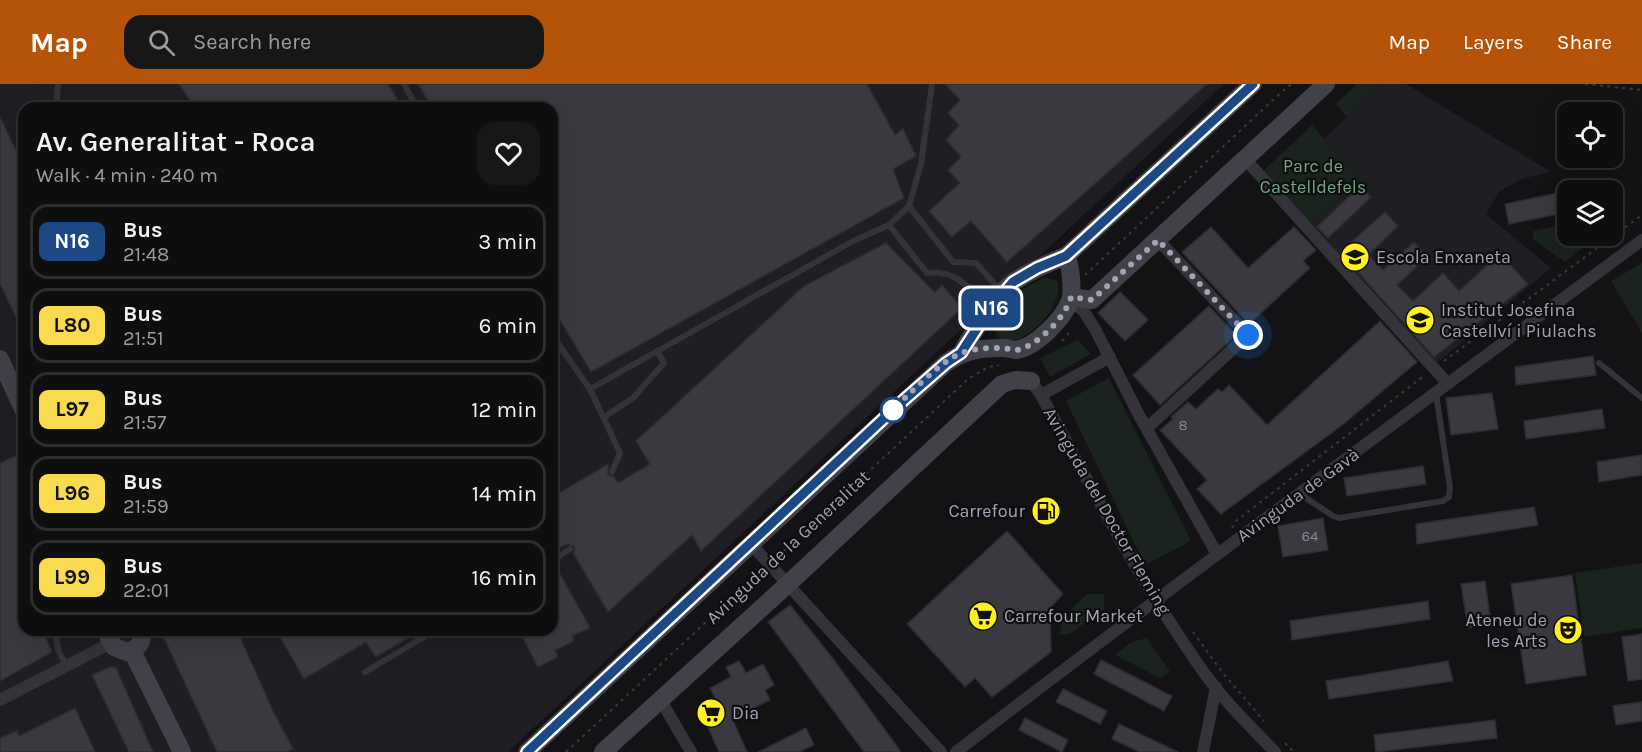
<!DOCTYPE html>
<html lang="en">
<head>
<meta charset="utf-8">
<style>
	body { margin:0; font-family:Karla,sans-serif; background:#171718; color:#f1f3f6; height:100vh; display:flex; flex-direction:column; font-size:22px; white-space:nowrap }
	* { box-sizing:border-box; margin:0 }
	p { font-size:20px; color:#9b9c9e }
	.icon { flex:none; width:33px; height:33px; fill:none; stroke:currentColor; stroke-width:2; stroke-linecap:round; stroke-linejoin:round }
	.map { position:relative; flex:1; overflow:hidden }
	.panel { position:absolute; left:18px; top:18px; width:540px; height:534px; display:flex; flex-direction:column; background:#0e0e0f; border-radius:18px; box-shadow:0 6px 24px #0002,0 0 0 2px #2e2e2f }
	.panel>* { flex:none }
	.badge { padding:0 12px; border-radius:9px; font-size:21px; line-height:39px }
	.controls { position:absolute; left:1557px; top:18px; display:grid; gap:12px }
	.controls a { display:grid; place-items:center; width:66px; height:66px; border-radius:12px; background:#0e0e0f; box-shadow:0 6px 24px #0002,0 0 0 2px #2e2e2f; font-size:30px }
	.you { position:absolute; width:30px; height:30px; margin:-15px; border:4px solid #fff; border-radius:50%; background:#1a73e8; box-shadow:0 0 0 9px #1a73e833 }
	.map>.badge { position:absolute; translate:-50% -50%; box-shadow:0 0 0 3px #fff }
	.round { display:grid; place-items:center; flex:none; width:63px; height:63px; border-radius:18px; background:#171718 }
	.summary { display:flex; align-items:center; justify-content:space-between; height:102px; padding:0 18px }
	h1 { font-size:28px; font-weight:600; line-height:45px }
	ul { padding:0; list-style:none }
	li { display:flex; align-items:center; gap:18px; height:75px; margin:0 12px 9px; padding:0 6px; border:3px solid #2e2e2f; border-radius:18px }
	li div { flex:1 }
	li b { display:block; font-size:22px }
	li em { font-style:normal }
	li .badge { min-width:66px; font-weight:700; text-align:center }
	header { display:flex; align-items:center; gap:36px; box-sizing:border-box; height:84px; padding:0 30px; background:#b45309; color:#fff }
	header strong { font-size:28px }
	nav { display:flex; gap:33px; margin-inline-start:auto; font-size:21px }
	.search { width:420px; height:54px; background:#171718; display:flex; align-items:center; gap:15px; box-sizing:border-box; padding:0 21px; border-radius:18px; color:#9b9c9e; font-size:22px }
	.map>svg:first-child { display:block }
</style>
</head>
<body>
<header>
<strong>Map</strong>
<div class="search"><svg class="icon" aria-label="search" viewBox="0 0 24 24"><circle cx="10" cy="10" r="6"/><path d="M15 15l6 6"/></svg>Search here</div>
<nav><a>Map</a><a>Layers</a><a>Share</a></nav>
</header>
<div class="map">
<svg width="1642" height="668" viewBox="0 0 1642 668">
	<rect width="100%" height="100%" fill="#131214"/>
	<!-- built -->
	<g fill="#1f1e22" fill-rule="evenodd">
		<path d="M 0,0 L 1224,0 L 508,668 L 0,668 ZM 24,24 L 552,24 L 552,546 L 24,546 Z"/>
		<polygon points="1381,0 1406,0 1551,88 1521,95 1499,108 1486,130 1551,184 1437,279 1312,140 1359,96 1324,55"/>
	</g>
	<!-- green -->
	<g fill="#1a231d">
		<polygon points="1357,0 1381,0 1347,33 1336,20"/>
		<polygon points="1312,41 1359,96 1312,140 1263,87"/>
		<polygon points="1567,140 1568,152 1598,152 1565,178 1533,155 1533,147"/>
		<polygon points="1642,179 1642,249 1611,197"/>
		<path d="M 1046,193 L 1058,198 C 1065,226 1015,271 998,253 C 996,251 996,247 994,244 C 999,216 1022,205 1046,193 Z"/>
		<polygon points="1078,256 1091,270 1050,293 1040,274"/>
		<polygon points="1109,294 1191,457 1145,481 1066,317"/>
		<polygon points="1642,479 1642,544 1584,553 1575,489"/>
		<polygon points="1087,510 1104,510 1104,525 1070,550 1060,551 1062,534"/>
		<polygon points="1147,554 1170,588 1160,594 1115,571 1131,558"/>
	</g>
	<!-- building -->
	<g fill="#3a3940" stroke="#2d2c31" stroke-width="1.5">
		<polygon points="179,0 388,0 403,24 195,24"/>
		<polygon points="418,0 867,0 895,51 903,45 916,72 893,85 904,114 591,288 552,223 552,24 432,24"/>
		<polygon points="945,0 1207,0 1007,178 971,137 952,153 929,127 960,99 948,86 961,73 946,56 959,41 948,29 960,16"/>
		<polygon points="0,33 24,83 24,250 0,200"/>
		<polygon points="1360,102 1371,113 1328,154 1317,143"/>
		<polygon points="1568,107 1568,128 1509,140 1505,120"/>
		<polygon points="1385,128 1398,142 1368,171 1383,186 1414,158 1427,173 1397,201 1413,217 1443,189 1459,207 1496,173 1497,175 1501,171 1528,200 1434,273 1340,168"/>
		<polygon points="1211,143 1248,184 1294,143 1316,166 1303,177 1310,184 1249,240 1182,168"/>
		<polygon points="886,159 935,209 942,201 962,224 701,467 692,451 608,528 573,469 575,465 574,462 567,460 552,468 552,413 608,380 608,391 614,393 618,399 650,380 636,357 804,202"/>
		<polygon points="1120,208 1148,236 1125,257 1098,229"/>
		<polygon points="1209,222 1236,251 1160,321 1133,291"/>
		<polygon points="1380,237 1417,278 1341,342 1221,430 1197,405 1207,396 1160,346 1173,335 1171,333 1188,318 1196,325 1218,305 1222,308 1229,301 1267,341"/>
		<polygon points="1593,272 1596,291 1516,301 1515,283"/>
		<polygon points="1492,309 1498,345 1451,351 1446,314"/>
		<polygon points="1602,325 1605,344 1526,355 1524,337"/>
		<polygon points="17,371 24,389 24,546 42,546 52,568 0,597 0,379"/>
		<polygon points="1642,371 1642,391 1599,398 1597,378"/>
		<polygon points="1423,382 1426,400 1347,412 1344,394"/>
		<polygon points="1534,423 1538,441 1417,460 1416,440"/>
		<polygon points="1323,434 1328,466 1283,473 1278,442"/>
		<polygon points="1007,447 1063,510 1050,524 1051,568 992,613 975,594 965,603 907,540"/>
		<polygon points="559,488 590,544 572,552 574,557 555,566 558,573 538,583 519,546 552,546 552,492"/>
		<polygon points="1572,491 1586,591 1526,600 1511,500"/>
		<polygon points="1485,497 1491,540 1468,544 1461,500"/>
		<polygon points="1428,517 1430,535 1292,556 1290,537"/>
		<polygon points="790,521 831,572 901,668 864,668 768,538"/>
		<polygon points="176,546 237,546 273,627 293,665 286,668 217,668 163,552"/>
		<polygon points="276,546 421,546 376,573 366,558 304,595"/>
		<polygon points="1642,550 1642,595 1628,597 1622,553"/>
		<polygon points="1101,576 1172,612 1164,627 1094,590"/>
		<polygon points="739,577 746,589 763,580 774,601 765,606 770,616 732,634 747,668 719,668 703,632 721,625 710,604 731,593 726,583"/>
		<polygon points="1448,577 1453,597 1329,615 1326,597"/>
		<polygon points="110,583 116,584 153,668 129,668 92,591"/>
		<polygon points="1063,605 1107,627 1100,640 1056,618"/>
		<polygon points="1642,618 1642,637 1616,641 1613,622"/>
		<polygon points="75,624 95,668 0,668 0,654 17,647 19,652"/>
		<polygon points="1025,634 1068,656 1062,668 1019,646"/>
		<polygon points="1495,636 1497,654 1376,668 1374,651"/>
		<polygon points="1119,640 1178,668 1140,668 1112,655"/>
		<polygon points="806,644 814,661 799,668 758,668"/>
	</g>
	<g fill="none" stroke-linecap="round" stroke-linejoin="round">
		<!-- path -->
		<g stroke="#393941" stroke-width="2" stroke-dasharray="3 4.5" stroke-linecap="butt">
			<polyline points="1585,0 1642,6"/>
			<polyline points="1085,191 1287,3 1293,0"/>
			<polyline points="1062,257 1070,248"/>
			<polyline points="1444,277 1642,131"/>
			<polyline points="1232,444 1236,437 1425,291"/>
			<polyline points="778,472 968,295 988,283 999,281"/>
			<polyline points="1193,548 1222,588 1264,637"/>
			<polyline points="1285,659 1294,668"/>
			<polyline points="566,668 760,488"/>
		</g>
		<!-- lane -->
		<g stroke="#34333a" stroke-width="6">
			<polyline points="404,0 417,24"/>
			<polyline points="56,24 58,0"/>
			<polyline points="909,122 953,178 976,179 1000,206"/>
			<path d="M 889,141 L 927,189 C 955,185 969,204 988,222"/>
			<polyline points="552,251 590,305 620,369 612,388"/>
			<polyline points="1599,279 1642,314"/>
			<polyline points="590,305 853,157 889,141 909,122 921,80 932,0"/>
			<polyline points="604,333 633,314 664,279 657,267"/>
			<polyline points="1300,410 1333,432 1339,434 1443,417 1449,413 1450,404 1436,310"/>
			<polyline points="552,477 570,465"/>
			<polyline points="55,546 58,565 66,582"/>
			<polyline points="365,588 436,546"/>
		</g>
		<!-- street -->
		<g stroke="#34333a" stroke-width="12">
			<polyline points="1246,76 1448,300"/>
			<polyline points="1070,217 1083,226 1095,245 1139,331 1217,470"/>
			<path d="M 1031,297 L 1041,311 C 1093,406 1142,502 1205,590 C 1225,618 1251,643 1275,668"/>
			<polyline points="1041,311 1110,273"/>
			<polyline points="1147,344 1248,251 1158,156"/>
			<polyline points="750,459 941,668"/>
			<polyline points="660,615 691,668"/>
			<polyline points="0,616 111,559"/>
			<path d="M 956,668 C 1182,494 1413,326 1642,156"/>
			<polyline points="1203,668 1216,603"/>
		</g>
		<!-- secondary -->
		<g stroke="#41414a" stroke-width="18">
			<polyline points="1071,213 1092,216 1326,0"/>
			<path d="M 961,269 C 975,247 993,212 1015,197 C 1031,186 1048,179 1066,172 L 1253,0"/>
			<polyline points="0,275 24,327"/>
			<path d="M 111,546 L 109,554 L 114,563 L 127,568 C 138,565 144,558 141,546"/>
			<polyline points="132,567 182,668"/>
			<path d="M 527,668 L 946,279 C 965,266 980,264 1003,264 C 1008,264 1012,266 1016,266 C 1036,263 1063,235 1070,217 C 1073,208 1071,180 1066,172"/>
			<polyline points="603,668 788,500 1002,300 1015,296 1031,297"/>
		</g>
	</g>
	<g fill="none" stroke-linecap="round" stroke-linejoin="round">
		<!-- line casing -->
		<g stroke="#fff" stroke-width="14">
			<polyline id="line" points="527,668 897,322 946,279 961,269 989,226 1013,198 1037,184 1066,172 1253,0"/>
		</g>
		<!-- line -->
		<use href="#line" stroke="#1c4883" stroke-width="9"/>
		<!-- walk -->
		<path stroke="#a3a3b6" stroke-width="6" stroke-dasharray="0 10.8" d="M 893,326 L 891,327 C 908,312 942,275 962,269 C 975,264 990,264 1003,264 C 1008,264 1012,267 1017,266 C 1037,262 1066,233 1071,213 L 1092,216 L 1158,156 L 1248,251"/>
	</g>
	<!-- icons -->
	<defs>
		<g id="school-disc" transform="scale(1.5)"><circle r="9.5" fill="#fff120" stroke="#0e0e0f"/><path d="M0-5L7-2L0 1L-7-2ZM-4 1L0 2.5L4 1V4Q0 6-4 4Z" fill="#111"/></g>
		<g id="fuel-disc" transform="scale(1.5)"><circle r="9.5" fill="#fff120" stroke="#0e0e0f"/><path d="M-5.5-6h7V0h2V4h1.3V-2.5L3-4.5l.8-.8L6-3V5H2.5V1h-1V6h-7ZM-4.2-4.7v3.2H.2V-4.7Z" fill="#111"/></g>
		<g id="supermarket-disc" transform="scale(1.5)"><circle r="9.5" fill="#fff120" stroke="#0e0e0f"/><path d="M-6-5.5h2.5l.6 2H6L4.5 2H-2.5L-4.4-4H-6ZM-1.5 3.2a1.3 1.3 0 1 0 .1 0ZM3 3.2a1.3 1.3 0 1 0 .1 0Z" fill="#111"/></g>
		<g id="theatre-disc" transform="scale(1.5)"><circle r="9.5" fill="#fff120" stroke="#0e0e0f"/><path d="M-5-5.5Q0-4 5-5.5V0Q5 5 0 6Q-5 5-5 0ZM-3.3-2.5H-1v1.5H-3.3ZM1-2.5H3.3v1.5H1ZM-2.8 1Q0 5.5 2.8 1Z" fill="#111"/></g>
	</defs>
	<g fill-rule="evenodd">
		<use href="#school-disc" x="1355" y="173"/>
		<use href="#school-disc" x="1420" y="236"/>
		<use href="#fuel-disc" x="1046" y="427"/>
		<use href="#supermarket-disc" x="983" y="532"/>
		<use href="#theatre-disc" x="1568" y="546"/>
		<use href="#supermarket-disc" x="711" y="629"/>
	</g>
	<!-- markers -->
	<circle fill="#fff" stroke="#1c4883" stroke-width="3" cx="893" cy="326" r="12"/>
	<g text-anchor="middle" stroke-width="4.5" stroke-linejoin="round" paint-order="stroke">
		<!-- number labels -->
		<g font-size="15" fill="#898898">
			<text x="1183" y="346">8</text>
			<text x="1310" y="457">64</text>
		</g>
		<!-- park labels -->
		<g font-size="18" fill="#77a386" stroke="#0e0e0f">
			<text x="1313" y="88">Parc de<tspan x="1313" dy="21">Castelldefels</tspan></text>
		</g>
		<!-- poi labels -->
		<g font-size="18" fill="#a3a3b6" stroke="#0e0e0f" text-anchor="start">
			<text x="1376" y="179">Escola Enxaneta</text>
			<text x="1441" y="232">Institut Josefina<tspan x="1441" dy="21">Castellví i Piulachs</tspan></text>
			<text x="1025" y="433" text-anchor="end">Carrefour</text>
			<text x="1004" y="538">Carrefour Market</text>
			<text x="1547" y="542" text-anchor="end">Ateneu de<tspan x="1547" dy="21">les Arts</tspan></text>
			<text x="732" y="635">Dia</text>
		</g>
		<!-- street labels -->
		<g font-size="18" fill="#a3a3b6" stroke="#0e0e0f">
			<text transform="translate(1298 411) rotate(-36)" y="6">Avinguda de Gavà</text>
			<text transform="translate(1107 427) rotate(60)" y="6">Avinguda del Doctor Fleming</text>
			<text transform="translate(788 463) rotate(-43)" y="6">Avinguda de la Generalitat</text>
		</g>
	</g>
</svg>
<div class="controls">
<a><svg class="icon" aria-label="locate" viewBox="0 0 24 24"><circle cx="12" cy="12" r="6"/><path d="M12 2v4M12 18v4M2 12h4M18 12h4"/></svg></a>
<a><svg class="icon" aria-label="layers" viewBox="0 0 24 24"><path d="M12 4l9 5-9 5-9-5zM3 14l9 5 9-5"/></svg></a>
</div>
<div class="you" style="left:1248px;top:251px"></div>
<b class="badge" style="left:991px;top:224px;background:#1c4883;color:#fff">N16</b>
<section class="panel">
<div class="summary"><div><h1>Av. Generalitat - Roca</h1><p>Walk · 4 min · 240 m</p></div><a class="round"><svg class="icon" aria-label="heart" viewBox="0 0 24 24"><path d="M12 20l-8-8c-3-5 5-10 8-4 3-6 11-1 8 4z"/></svg></a></div>
<ul>
<li><span class="badge" style="background:#1c4883;color:#fff">N16</span><div><b>Bus</b><p>21:48</p></div><em>3 min</em></li>
<li><span class="badge" style="background:#f9db4f;color:#111">L80</span><div><b>Bus</b><p>21:51</p></div><em>6 min</em></li>
<li><span class="badge" style="background:#f9db4f;color:#111">L97</span><div><b>Bus</b><p>21:57</p></div><em>12 min</em></li>
<li><span class="badge" style="background:#f9db4f;color:#111">L96</span><div><b>Bus</b><p>21:59</p></div><em>14 min</em></li>
<li><span class="badge" style="background:#f9db4f;color:#111">L99</span><div><b>Bus</b><p>22:01</p></div><em>16 min</em></li>
</ul>
</section>
</div>
</body>
</html>
